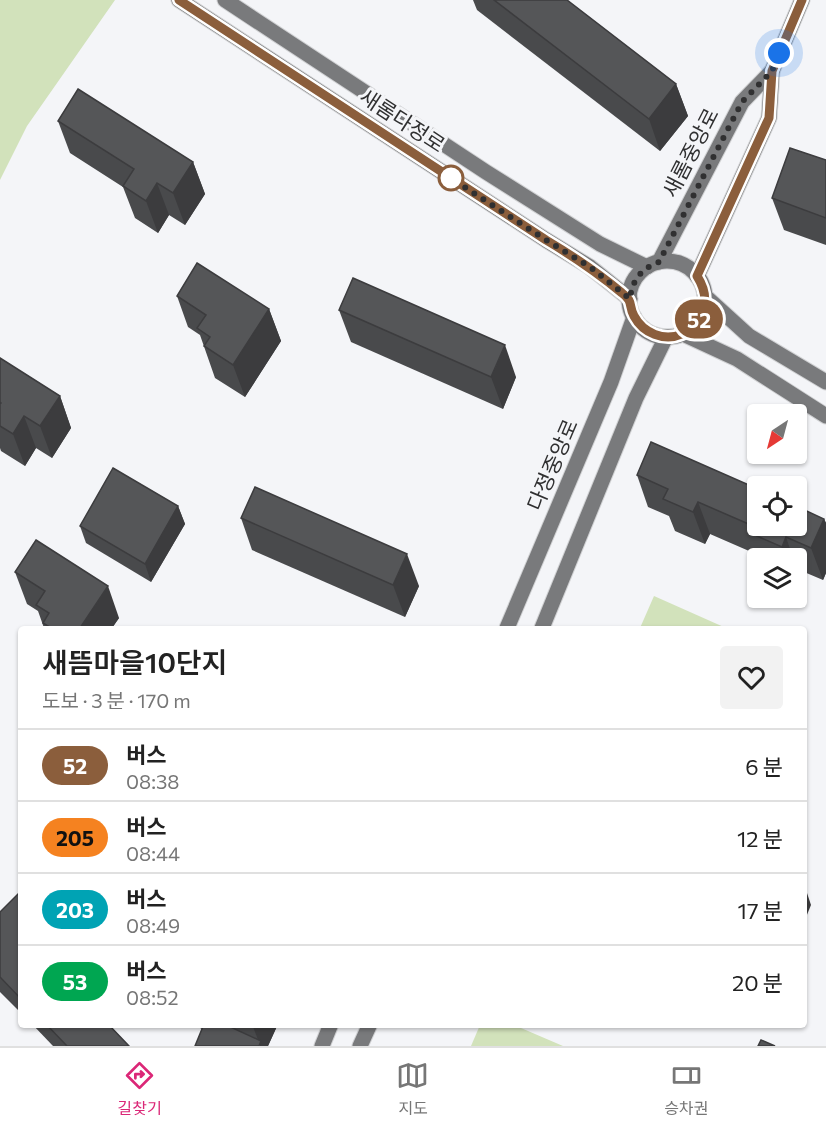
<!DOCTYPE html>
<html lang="ko">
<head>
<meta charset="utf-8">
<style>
	body { margin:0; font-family:Commissioner,"Noto Sans KR",sans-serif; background:#f2f2f2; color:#222; height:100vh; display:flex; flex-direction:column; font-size:22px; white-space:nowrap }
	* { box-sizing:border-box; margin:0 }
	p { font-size:20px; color:#767676 }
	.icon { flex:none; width:33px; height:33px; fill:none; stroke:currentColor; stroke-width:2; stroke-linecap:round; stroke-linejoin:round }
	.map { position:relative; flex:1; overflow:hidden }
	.details { position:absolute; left:18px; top:626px; width:789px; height:402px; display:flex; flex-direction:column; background:#fff; border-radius:6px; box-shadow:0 2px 4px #0004 }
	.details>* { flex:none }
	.badge { padding:0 12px; border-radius:20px; font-size:21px; line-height:39px }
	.needle { width:39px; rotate:216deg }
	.buttons { position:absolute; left:747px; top:404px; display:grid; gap:12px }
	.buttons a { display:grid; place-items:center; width:60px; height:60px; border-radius:6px; background:#fff; box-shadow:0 2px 4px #0004; font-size:30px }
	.you { position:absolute; width:30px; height:30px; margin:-15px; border:4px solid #fff; border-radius:50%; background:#1a73e8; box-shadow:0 0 0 9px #1a73e833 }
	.map>.badge { position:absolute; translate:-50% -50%; box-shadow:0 0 0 3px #fff }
	.round { display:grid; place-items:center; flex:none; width:63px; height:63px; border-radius:6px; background:#f2f2f2 }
	.overview { display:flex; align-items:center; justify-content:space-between; height:102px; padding:0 24px }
	h1 { font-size:28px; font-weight:600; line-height:45px }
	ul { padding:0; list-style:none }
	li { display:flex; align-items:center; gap:18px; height:72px; padding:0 24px; border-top:2px solid #e0e0e0 }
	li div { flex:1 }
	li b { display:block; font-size:22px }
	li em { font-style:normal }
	li .badge { min-width:66px; font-weight:700; text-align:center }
	.tab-bar { display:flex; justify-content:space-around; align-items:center; height:84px; border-top:2px solid #e0e0e0; background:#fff; font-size:16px; color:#767676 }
	.tab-bar a { display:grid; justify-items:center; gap:3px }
	.tab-bar .active { color:#db2777 }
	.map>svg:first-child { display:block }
</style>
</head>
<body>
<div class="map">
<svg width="826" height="1046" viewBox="0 0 826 1046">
	<rect width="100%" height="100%" fill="#f4f5f8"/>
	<!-- green -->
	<g fill="#d2e2bb">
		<polygon points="0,0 115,0 27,126 0,180"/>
		<polygon points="654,596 726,628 640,628"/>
		<polygon points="480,1025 514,1025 563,1046 471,1046"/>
	</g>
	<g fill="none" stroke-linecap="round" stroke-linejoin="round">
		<!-- secondary casing -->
		<g stroke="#d1d2d4" stroke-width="17">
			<g id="secondary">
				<polyline points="179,0 546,240 590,267 630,299"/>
				<polyline points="225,0 486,172 600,244 647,267"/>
				<circle cx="667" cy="299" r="38"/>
				<polyline points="659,262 742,102 772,71"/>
				<polyline points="697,276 769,118 772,71 802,0"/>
				<polyline points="705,296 749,336 826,382"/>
				<polyline points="683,334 737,359 826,416"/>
				<polyline points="507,628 611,382 634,317"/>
				<polyline points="542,628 636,398 666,337"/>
				<polyline points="322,1046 331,1024"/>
				<polyline points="360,1046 370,1024"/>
			</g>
		</g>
		<!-- secondary -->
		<use href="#secondary" stroke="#797a7c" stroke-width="15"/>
	</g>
	<!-- wall -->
	<g fill="#494a4c">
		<polygon points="473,0 567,0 676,84 688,116 660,151 477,10"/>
		<polygon points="58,121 193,162 205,194 185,225 169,215 158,233 135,218 123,187 70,153"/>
		<polygon points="826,160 826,245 784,230 772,198"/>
		<polygon points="177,296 269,309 281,341 245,397 215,378 200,335 188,327"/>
		<polygon points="339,310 516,377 503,409 351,342"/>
		<polygon points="0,358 60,396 71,428 52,458 36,448 25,466 1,451 0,448"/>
		<polygon points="637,475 824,519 826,523 826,573 823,580 797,569 796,571 796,558 765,558 710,534 705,544 675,531 669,516 648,507"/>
		<polygon points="178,506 185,524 151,582 86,543 80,526"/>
		<polygon points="241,518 419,586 405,617 252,550"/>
		<polygon points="15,572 119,618 112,628 44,628 38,611 27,604"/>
		<polygon points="21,891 21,1013 0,992 0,912"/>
		<polygon points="32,1024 108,1024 129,1046 53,1046"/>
		<polygon points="192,1024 278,1024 268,1046 202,1029"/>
	</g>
	<!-- shaded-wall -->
	<g fill="#3c3c3e">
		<polygon points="676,84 688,116 660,151 649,119"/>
		<polygon points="193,162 205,194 185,225 173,193"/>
		<polygon points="157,183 169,215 158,233 146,201"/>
		<polygon points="269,309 281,341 245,397 233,365"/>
		<polygon points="505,345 516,377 503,409 491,377"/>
		<polygon points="60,396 71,428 52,458 40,426"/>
		<polygon points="24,416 36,448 25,466 13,434"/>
		<polygon points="698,502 710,534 705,544 693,512"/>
		<polygon points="178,506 185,524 151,582 145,564"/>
		<polygon points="824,519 826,523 826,573 823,580 811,548"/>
		<polygon points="786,537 793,558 786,558 782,547"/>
		<polygon points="407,554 419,586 405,617 393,585"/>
		<polygon points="108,586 119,618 112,628 80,628"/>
		<polygon points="804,884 811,905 804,922"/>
		<polygon points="252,1024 278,1024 268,1046 259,1046 260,1045"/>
	</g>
	<!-- building -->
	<g fill="#555658" stroke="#3c3c3e" stroke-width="1.5">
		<polygon points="494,0 567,0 676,84 649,119"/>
		<polygon points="78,89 193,162 173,193 157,183 146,201 123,186 134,169 58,121"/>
		<polygon points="790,148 826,160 826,218 772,198"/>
		<polygon points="197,263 269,309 233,365 204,346 210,337 197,328 206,315 177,296"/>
		<polygon points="353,278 505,345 491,377 339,310"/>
		<polygon points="0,358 60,396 40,426 24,416 13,434 0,426 0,404 1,403 0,402"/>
		<polygon points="651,442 758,489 758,525 796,525 796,506 824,519 811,548 786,537 782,547 757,536 760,529 698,502 693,512 663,499 668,489 637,475"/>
		<polygon points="113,468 178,506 145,564 80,526"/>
		<polygon points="255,487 407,554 393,585 241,518"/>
		<polygon points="36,540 108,586 80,628 51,628 43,623 49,613 36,605 45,591 15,572"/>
		<polygon points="21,891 21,999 0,977 0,912"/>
		<polygon points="46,1024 108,1024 129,1046 67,1046"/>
		<polygon points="204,1024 224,1024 261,1041 259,1046 195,1046"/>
		<polygon points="761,1040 775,1046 758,1046"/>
	</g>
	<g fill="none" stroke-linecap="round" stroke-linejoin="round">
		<!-- line casing -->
		<g stroke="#fff" stroke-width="14">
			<path id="line" d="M 179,0 L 546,240 C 573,256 598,273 622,293 C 634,302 628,305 634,316 C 643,333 664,342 682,334 C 691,330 700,321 703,311 C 707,299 704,287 697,276 L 769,118 L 772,71 L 802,0"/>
		</g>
		<!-- line -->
		<use href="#line" stroke="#8b5e3c" stroke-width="9"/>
		<!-- walk -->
		<path stroke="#303031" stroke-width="6" stroke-dasharray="0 10.8" d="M 451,178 L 449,177 L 546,240 L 590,267 L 630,299 C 632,280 641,269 659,262 L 742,102 L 772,71 L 779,53"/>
	</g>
	<!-- markers -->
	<circle fill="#fff" stroke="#8b5e3c" stroke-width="3" cx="451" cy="178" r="12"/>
	<g text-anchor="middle" stroke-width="6" stroke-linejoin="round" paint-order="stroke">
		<!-- street labels -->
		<g font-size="21" fill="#303031" stroke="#f4f5f8">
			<text transform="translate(402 121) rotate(33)" y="7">새롬다정로</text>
			<text transform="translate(691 153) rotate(-63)" y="7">새롬중앙로</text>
			<text transform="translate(553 465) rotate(-67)" y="7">다정중앙로</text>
		</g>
	</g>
</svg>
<div class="buttons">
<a><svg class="needle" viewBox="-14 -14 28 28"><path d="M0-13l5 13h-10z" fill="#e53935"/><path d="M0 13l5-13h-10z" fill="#767676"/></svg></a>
<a><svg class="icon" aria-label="locate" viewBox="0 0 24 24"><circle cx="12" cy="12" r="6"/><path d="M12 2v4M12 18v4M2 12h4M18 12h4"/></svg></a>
<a><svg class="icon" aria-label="layers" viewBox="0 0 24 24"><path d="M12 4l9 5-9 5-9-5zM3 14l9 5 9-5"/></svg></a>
</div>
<div class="you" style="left:779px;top:53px"></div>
<b class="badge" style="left:699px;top:319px;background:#8b5e3c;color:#fff">52</b>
<section class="details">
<div class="overview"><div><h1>새뜸마을10단지</h1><p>도보 · 3 분 · 170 m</p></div><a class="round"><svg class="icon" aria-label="heart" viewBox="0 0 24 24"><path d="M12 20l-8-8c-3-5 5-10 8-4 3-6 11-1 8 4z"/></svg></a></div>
<ul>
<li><span class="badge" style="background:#8b5e3c;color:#fff">52</span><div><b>버스</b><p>08:38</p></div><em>6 분</em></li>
<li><span class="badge" style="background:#f58220;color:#111">205</span><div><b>버스</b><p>08:44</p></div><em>12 분</em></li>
<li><span class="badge" style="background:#00a3b4;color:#fff">203</span><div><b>버스</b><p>08:49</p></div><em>17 분</em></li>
<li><span class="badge" style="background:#00a651;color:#fff">53</span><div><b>버스</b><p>08:52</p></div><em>20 분</em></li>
</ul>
</section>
</div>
<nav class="tab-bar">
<a class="active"><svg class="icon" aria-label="directions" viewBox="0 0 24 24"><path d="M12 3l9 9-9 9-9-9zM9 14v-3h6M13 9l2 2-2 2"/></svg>길찾기</a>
<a><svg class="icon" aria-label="map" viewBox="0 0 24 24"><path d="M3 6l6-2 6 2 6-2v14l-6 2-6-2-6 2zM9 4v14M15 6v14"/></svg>지도</a>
<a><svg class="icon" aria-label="tickets" viewBox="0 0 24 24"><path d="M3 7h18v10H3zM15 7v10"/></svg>승차권</a>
</nav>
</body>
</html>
